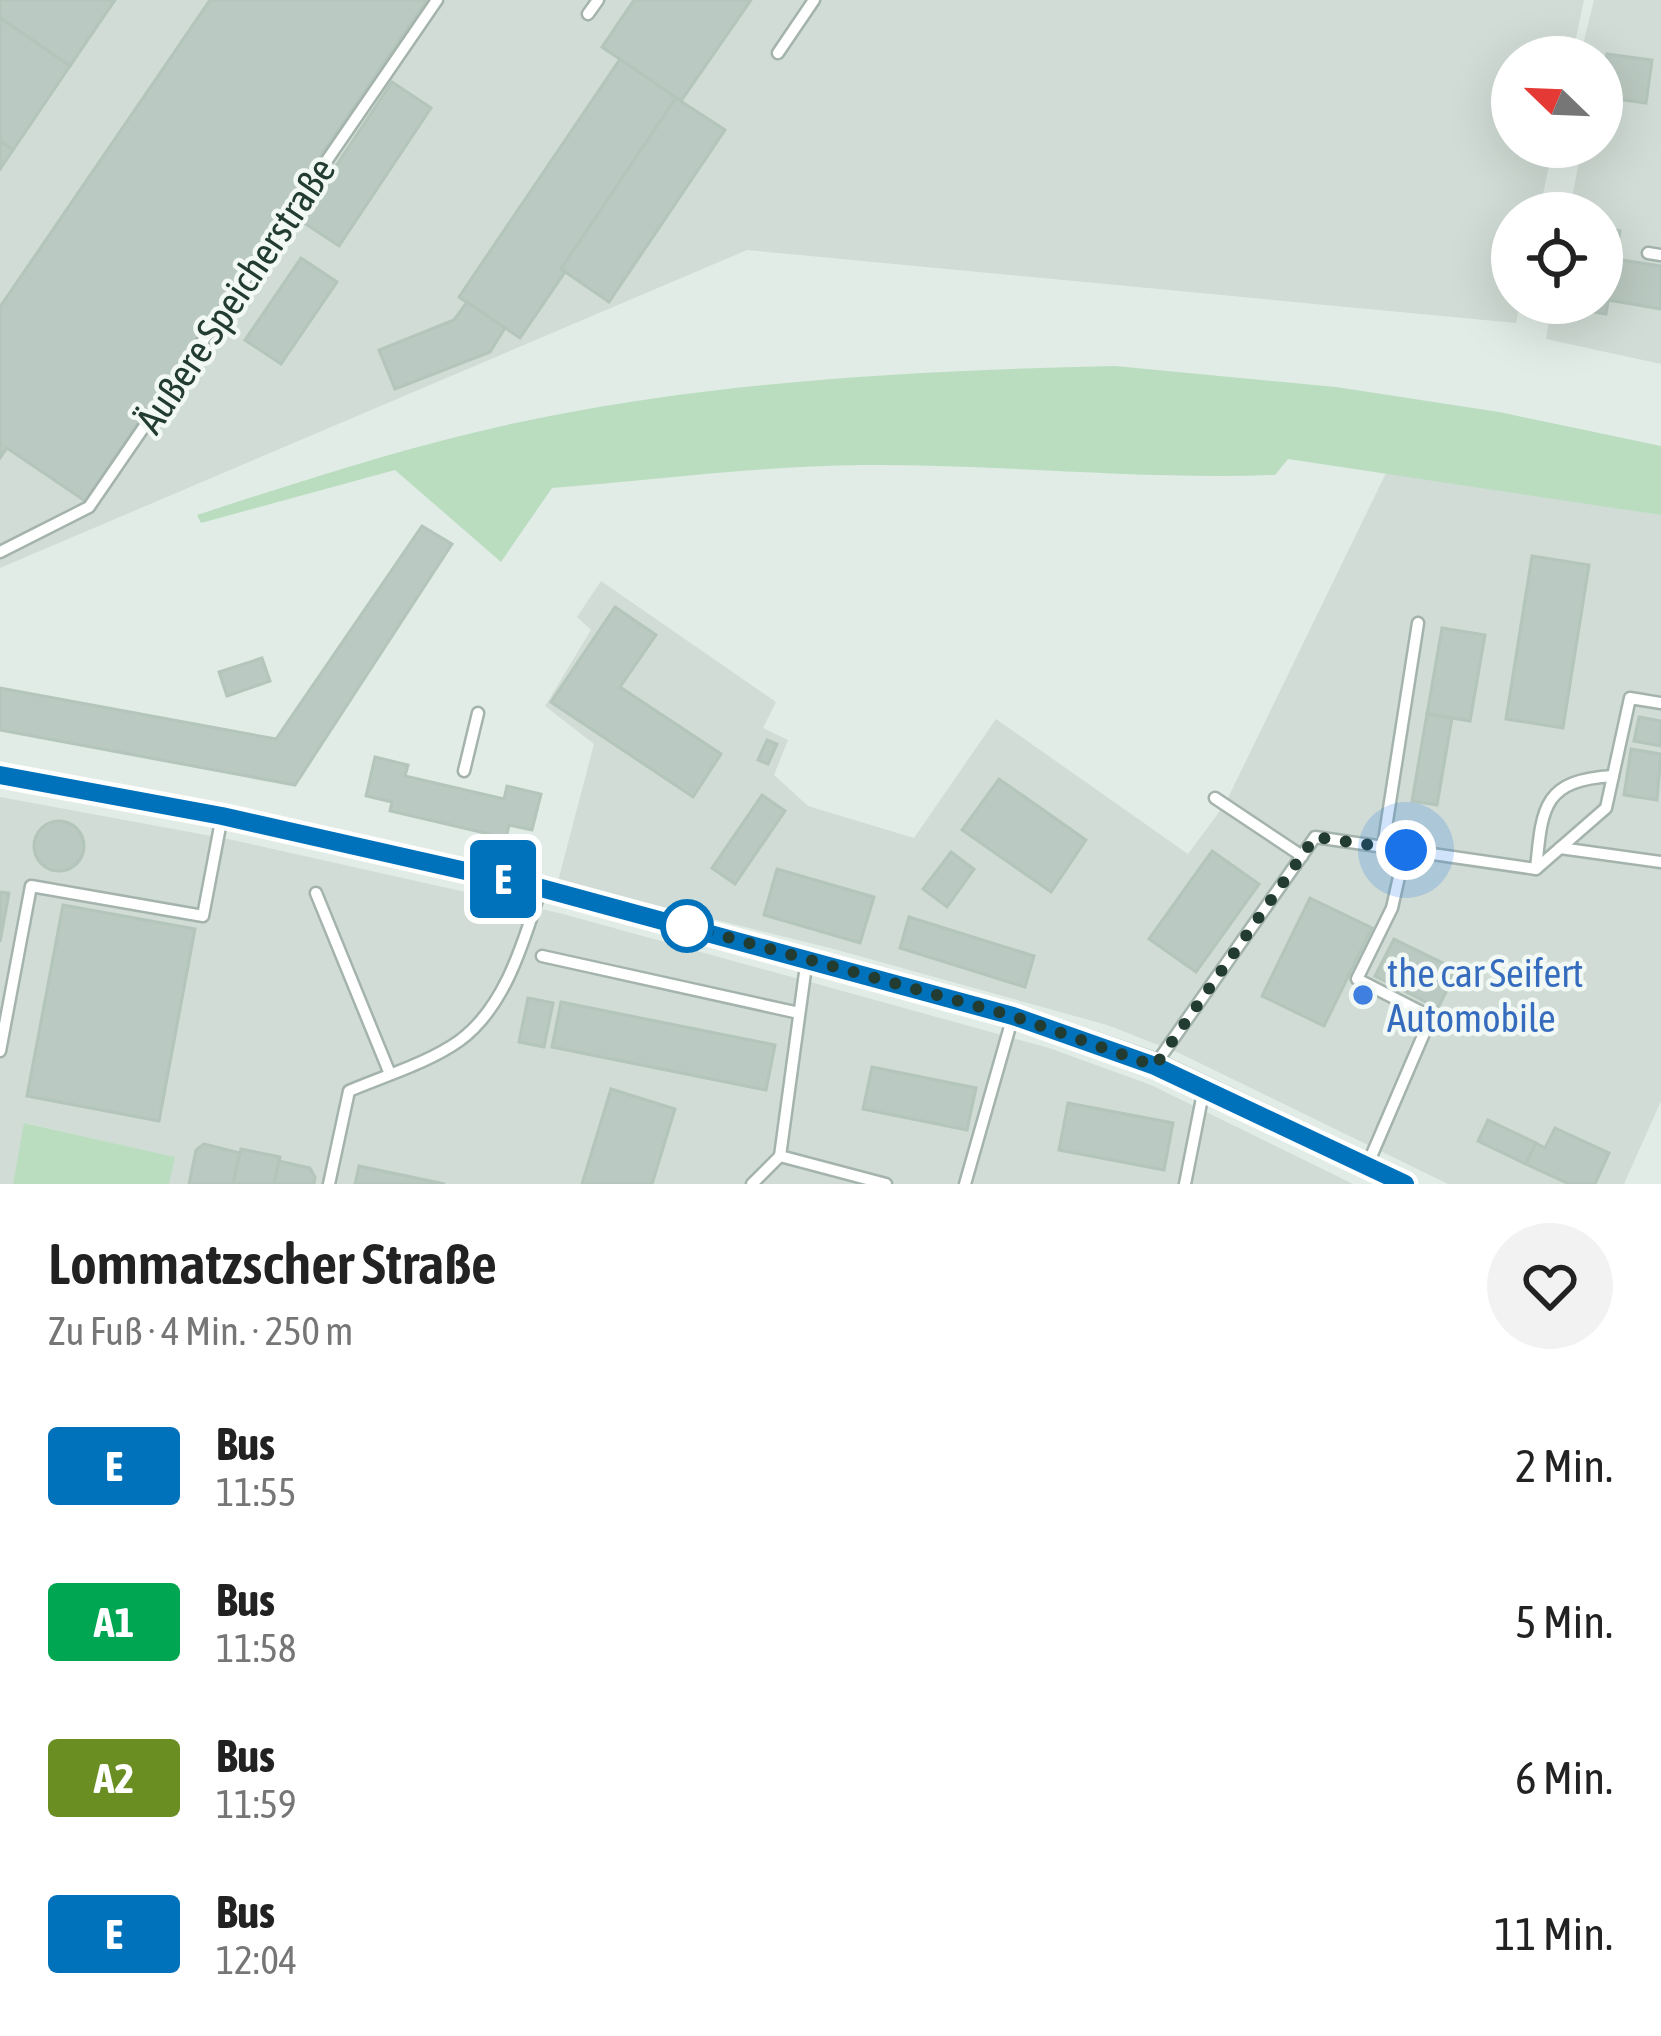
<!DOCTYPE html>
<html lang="de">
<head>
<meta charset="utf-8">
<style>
	body { margin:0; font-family:"Asap Condensed",sans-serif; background:#f2f2f2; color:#222; height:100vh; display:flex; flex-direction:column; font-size:45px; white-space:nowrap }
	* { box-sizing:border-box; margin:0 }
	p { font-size:39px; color:#767676 }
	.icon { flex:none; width:66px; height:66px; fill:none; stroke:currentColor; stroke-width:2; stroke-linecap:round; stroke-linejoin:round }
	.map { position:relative; height:1184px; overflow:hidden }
	.drawer { display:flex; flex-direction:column; background:#fff; flex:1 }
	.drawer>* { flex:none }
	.badge { padding:0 24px; border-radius:9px; font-size:42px; line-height:78px }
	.needle { width:78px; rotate:293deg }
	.tools { position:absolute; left:1491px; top:36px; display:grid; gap:24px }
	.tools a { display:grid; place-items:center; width:132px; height:132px; border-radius:50%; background:#fff; box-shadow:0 12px 48px #0002; font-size:60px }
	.you { position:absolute; width:60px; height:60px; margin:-30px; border:9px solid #fff; border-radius:50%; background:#1a73e8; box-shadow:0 0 0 18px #1a73e833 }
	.map>.badge { position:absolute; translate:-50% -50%; box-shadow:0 0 0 6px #fff }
	.round { display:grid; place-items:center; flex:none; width:126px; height:126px; border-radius:63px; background:#f2f2f2 }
	.headline { display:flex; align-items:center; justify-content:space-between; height:204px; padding:0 48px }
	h1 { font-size:57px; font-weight:600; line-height:90px }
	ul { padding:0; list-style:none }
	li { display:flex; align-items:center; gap:36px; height:156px; padding:0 48px }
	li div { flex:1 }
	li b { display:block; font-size:45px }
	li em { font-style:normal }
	li .badge { min-width:132px; font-weight:700; text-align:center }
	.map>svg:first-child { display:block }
</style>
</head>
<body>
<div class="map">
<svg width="1661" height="1184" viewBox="0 0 1661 1184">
	<rect width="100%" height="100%" fill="#e1ece6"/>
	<!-- built -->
	<g fill="#d0dcd5">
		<polygon points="0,0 1584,0 1572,57 1512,57 1512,147 1553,147 1539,213 1512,213 1512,303 1520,303 1516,323 747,250 0,568"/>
		<polygon points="1594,0 1661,0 1661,364 1546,339 1552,303 1602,303 1602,213 1569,213 1582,147 1602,147 1602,57 1580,57"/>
		<polygon points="1387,471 1661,515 1661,1101 1624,1184 1448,1184 1179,1053 1107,1025 830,948 558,881 594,744 545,706 591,630 577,617 601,581 776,702 763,728 788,740 774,775 808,806 914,838 996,719 1188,854 1225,804"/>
		<polygon points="0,797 233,840 563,914 1049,1048 1151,1085 1353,1184 169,1184 174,1157 25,1123 13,1184 0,1184"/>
	</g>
	<!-- green -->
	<g fill="#baddc0">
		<path d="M 1115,366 L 1336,387 L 1499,412 L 1661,446 L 1661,515 L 1288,459 L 1275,475 C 1138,480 1001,464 863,465 C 760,466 655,480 552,488 L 501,562 L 395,470 L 201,523 L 197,515 C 314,477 429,439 550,416 C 736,380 926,370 1115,366 Z"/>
		<polygon points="24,1123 175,1157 169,1184 13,1184"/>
	</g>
	<!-- building -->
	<g fill="#bac9c1" stroke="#b4c5bc" stroke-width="3">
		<polygon points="0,0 115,0 70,66 0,18"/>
		<polygon points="210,0 427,0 85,501 7,448 0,458 0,307"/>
		<polygon points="634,0 751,0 681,101 602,47"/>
		<polygon points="0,18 70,66 13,150 0,141"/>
		<polygon points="1607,54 1652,60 1646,103 1602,97"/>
		<polygon points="620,59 676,98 561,269 565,272 520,338 459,297"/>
		<polygon points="392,82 431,108 339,246 300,220"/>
		<polygon points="676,98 725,130 609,302 561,269"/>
		<polygon points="0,141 13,150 0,169"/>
		<polygon points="1602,227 1620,231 1606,314 1559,306 1602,303"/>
		<polygon points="301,258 337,282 281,364 245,340"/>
		<polygon points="1615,259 1661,266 1661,309 1608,300"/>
		<polygon points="467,302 505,328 490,352 395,389 379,350 454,320"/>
		<polygon points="422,526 452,544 295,785 0,730 0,688 276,739"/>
		<polygon points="1532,556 1589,565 1563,728 1506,719"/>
		<polygon points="615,607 656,635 620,687 721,754 693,797 551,702"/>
		<polygon points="1442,628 1485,635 1470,721 1427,714"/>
		<polygon points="262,658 270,681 227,696 219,672"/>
		<polygon points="1427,714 1452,718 1437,805 1412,801"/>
		<polygon points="1639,717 1661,721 1661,746 1634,741"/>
		<polygon points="767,740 777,744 768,764 758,760"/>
		<polygon points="1631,749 1661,754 1657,800 1624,795"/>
		<polygon points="375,757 408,765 405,776 504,799 507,786 541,794 532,830 509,825 506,838 390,811 392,802 366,796"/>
		<polygon points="999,779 1086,840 1051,892 962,830"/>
		<polygon points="762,795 785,811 735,884 712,868"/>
		<circle cx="59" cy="846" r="25"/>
		<polygon points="1212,851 1259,884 1196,972 1149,939"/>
		<polygon points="951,852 974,869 947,907 923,889"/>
		<polygon points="777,869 874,897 860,943 764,915"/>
		<polygon points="0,892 9,893 0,942"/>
		<polygon points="1310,898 1372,928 1324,1026 1262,996"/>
		<polygon points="63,905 195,929 159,1121 27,1096"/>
		<polygon points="909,917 1034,956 1025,987 900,948"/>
		<polygon points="1394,939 1457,970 1438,1008 1375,976"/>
		<polygon points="528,998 553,1003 544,1047 519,1042"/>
		<polygon points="561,1002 775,1045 766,1090 552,1047"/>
		<polygon points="872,1067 976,1088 967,1130 863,1109"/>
		<polygon points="611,1089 675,1109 652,1184 582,1184"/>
		<polygon points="1068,1103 1173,1123 1164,1170 1059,1150"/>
		<polygon points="1488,1120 1536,1143 1526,1164 1478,1141"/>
		<polygon points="1555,1128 1609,1153 1595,1184 1569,1184 1526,1164 1536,1143 1545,1148"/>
		<polygon points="204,1144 240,1153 233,1184 189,1184 196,1150"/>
		<polygon points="241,1149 280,1157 274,1184 233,1184"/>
		<polygon points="279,1161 310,1168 315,1177 314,1184 274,1184"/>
		<polygon points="359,1166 445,1184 355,1184"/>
	</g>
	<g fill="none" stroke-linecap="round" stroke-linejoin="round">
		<!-- lane casing -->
		<g stroke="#a4b4ac" stroke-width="15">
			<g id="lane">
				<polyline points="588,14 598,0"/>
				<polyline points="778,53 814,0"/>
				<polyline points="1648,253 1661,255"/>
				<polyline points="0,552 89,507 437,0"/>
				<polyline points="464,771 478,713"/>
				<polyline points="1215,798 1302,856"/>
				<polyline points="1383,847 1418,623"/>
				<polyline points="1560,848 1661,862"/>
				<path d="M 1536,869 C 1542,807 1543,780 1613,776"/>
				<polyline points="316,893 390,1074"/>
				<polyline points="542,956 799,1013"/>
				<polyline points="807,958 780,1156 886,1184"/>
				<polyline points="0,1051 31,886 203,916 222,816"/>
				<polyline points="1155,1065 1315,837 1536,869 1606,808 1630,698 1661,703"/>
				<polyline points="1367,1166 1431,1017 1357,979 1392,908 1405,850"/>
				<path d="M 329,1184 L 349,1091 C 384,1076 428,1063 459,1041 C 506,1007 524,940 541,888"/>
				<polyline points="752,1184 780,1156"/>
				<polyline points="965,1184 1013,1016"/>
				<polyline points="1185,1184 1204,1088"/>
			</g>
		</g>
		<!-- street casing -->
		<g stroke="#a4b4ac" stroke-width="26">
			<polyline id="street" points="0,775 222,816 541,888 1013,1016 1155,1065 1405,1184"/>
		</g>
		<!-- lane -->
		<use href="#lane" stroke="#fff" stroke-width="10"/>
		<!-- street -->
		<use href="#street" stroke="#fff" stroke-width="21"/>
	</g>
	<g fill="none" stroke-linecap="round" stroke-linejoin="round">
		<!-- line casing -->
		<g stroke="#fff" stroke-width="27">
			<polyline id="line" points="0,775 222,816 541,888 1013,1016 1155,1066 1405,1184"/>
		</g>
		<!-- line -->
		<use href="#line" stroke="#0072bc" stroke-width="18"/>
		<!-- walk -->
		<polyline stroke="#223c32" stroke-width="12" stroke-dasharray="0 21.6" points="687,926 1013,1016 1155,1066 1315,837 1406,850"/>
	</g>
	<!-- markers -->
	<circle fill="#fff" stroke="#0072bc" stroke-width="6" cx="687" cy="926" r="24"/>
	<circle fill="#3f7fe0" stroke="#f2f8f4" stroke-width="4.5" cx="1363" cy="995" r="12"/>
	<g text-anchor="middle" stroke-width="9" stroke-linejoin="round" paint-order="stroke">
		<!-- street labels -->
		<g font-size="39" fill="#223c32" stroke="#f2f8f4">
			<text transform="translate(235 295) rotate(-56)" y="14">Äußere Speicherstraße</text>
		</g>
		<!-- shop labels -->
		<g font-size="39" fill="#366cbe" stroke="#f2f8f4" text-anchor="start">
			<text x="1387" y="987">the car Seifert<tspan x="1387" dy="45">Automobile</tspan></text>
		</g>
	</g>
</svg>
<div class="tools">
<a><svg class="needle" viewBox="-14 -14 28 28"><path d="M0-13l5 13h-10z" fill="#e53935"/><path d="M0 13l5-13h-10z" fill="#767676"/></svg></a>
<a><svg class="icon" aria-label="locate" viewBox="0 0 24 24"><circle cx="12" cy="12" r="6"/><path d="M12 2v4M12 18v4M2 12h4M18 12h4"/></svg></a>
</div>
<div class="you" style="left:1406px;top:850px"></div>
<b class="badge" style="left:503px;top:879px;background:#0072bc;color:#fff">E</b>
</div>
<section class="drawer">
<div class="headline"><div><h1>Lommatzscher Straße</h1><p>Zu Fuß · 4 Min. · 250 m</p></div><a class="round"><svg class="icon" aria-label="heart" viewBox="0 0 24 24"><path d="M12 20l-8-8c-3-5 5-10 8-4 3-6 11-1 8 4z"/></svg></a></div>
<ul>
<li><span class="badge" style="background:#0072bc;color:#fff">E</span><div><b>Bus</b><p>11:55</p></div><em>2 Min.</em></li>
<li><span class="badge" style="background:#00a651;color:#fff">A1</span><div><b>Bus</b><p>11:58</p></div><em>5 Min.</em></li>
<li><span class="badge" style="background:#6b8e23;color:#fff">A2</span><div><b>Bus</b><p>11:59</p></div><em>6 Min.</em></li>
<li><span class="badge" style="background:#0072bc;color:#fff">E</span><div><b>Bus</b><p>12:04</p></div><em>11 Min.</em></li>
</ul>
</section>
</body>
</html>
